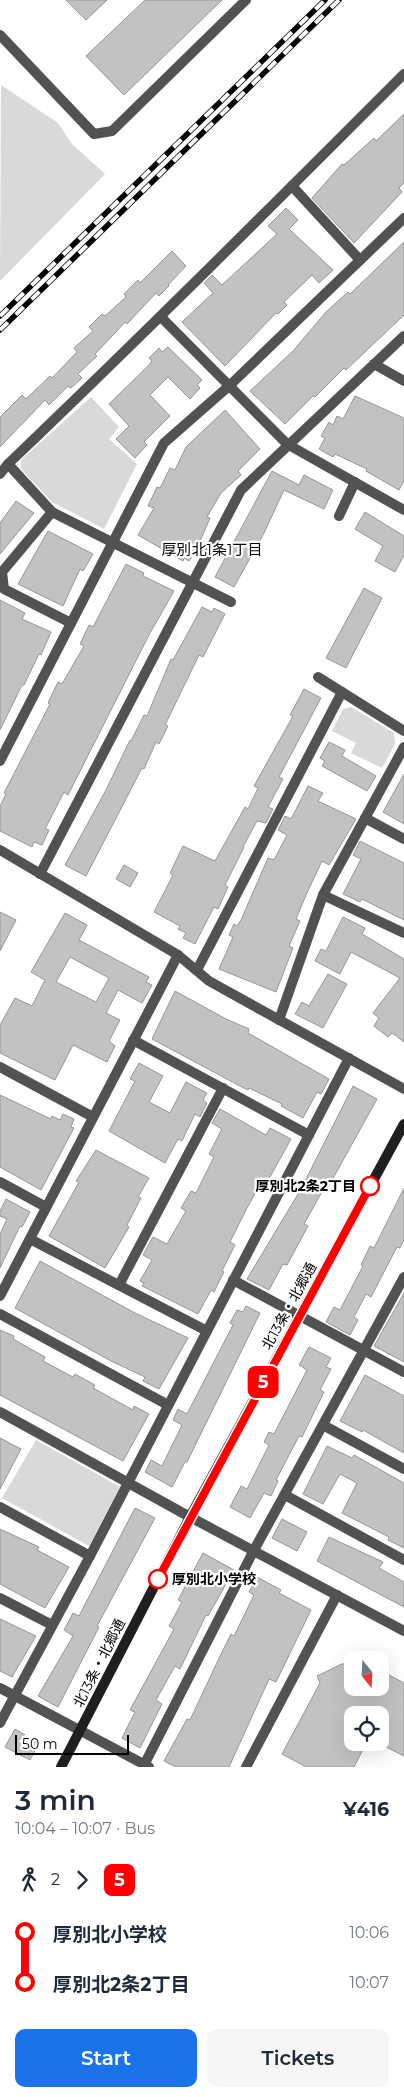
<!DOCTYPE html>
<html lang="en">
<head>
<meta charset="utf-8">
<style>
	body { margin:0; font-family:Montserrat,"Noto Sans JP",sans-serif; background:#f6f6f7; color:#1f2937; height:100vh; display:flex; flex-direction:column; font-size:19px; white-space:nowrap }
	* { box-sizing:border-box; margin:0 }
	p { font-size:16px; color:#747a83 }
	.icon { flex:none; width:28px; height:28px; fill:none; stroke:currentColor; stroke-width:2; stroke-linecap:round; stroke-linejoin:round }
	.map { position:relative; height:1767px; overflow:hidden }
	.panel { display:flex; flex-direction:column; background:#fff; flex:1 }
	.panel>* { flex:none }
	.badge { padding:0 10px; border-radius:8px; font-size:18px; line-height:32px }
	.needle { width:32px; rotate:162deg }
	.buttons { position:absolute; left:344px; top:1651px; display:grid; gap:10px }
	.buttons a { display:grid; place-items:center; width:45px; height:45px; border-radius:10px; background:#fff; box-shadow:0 5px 20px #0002; font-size:25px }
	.scale { position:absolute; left:15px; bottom:12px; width:114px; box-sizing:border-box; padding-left:5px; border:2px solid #000; border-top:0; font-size:14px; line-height:18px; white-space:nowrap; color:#000; -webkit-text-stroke:4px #fff; paint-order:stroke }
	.map>.badge { position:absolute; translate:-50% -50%; box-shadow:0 0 0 2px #fff }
	.legs { display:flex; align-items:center; gap:8px; height:55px; padding:0 15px; font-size:16px }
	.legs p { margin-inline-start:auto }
	.overview { display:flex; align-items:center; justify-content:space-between; height:85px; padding:0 15px }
	h1 { font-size:28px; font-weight:600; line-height:38px }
	.action { display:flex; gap:10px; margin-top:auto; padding:10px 15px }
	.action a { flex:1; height:58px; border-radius:10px; background:#1a73e8; color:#fff; font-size:20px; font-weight:600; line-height:58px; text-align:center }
	.action a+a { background:#f6f6f7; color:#1f2937 }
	ul { padding:0 15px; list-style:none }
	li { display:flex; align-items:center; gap:18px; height:50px; font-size:19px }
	li i { display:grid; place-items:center; width:8px; height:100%; margin:0 6px; background:currentColor }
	li i::after { content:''; width:12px; height:12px; margin:-6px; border:4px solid; border-radius:50%; background:#fff }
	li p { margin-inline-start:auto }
	li:first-child i { background:linear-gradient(#0000 50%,currentColor 0) }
	li:last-child i { background:linear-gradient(currentColor 50%,#0000 0) }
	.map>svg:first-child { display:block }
</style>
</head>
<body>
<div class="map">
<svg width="404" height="1767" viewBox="0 0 404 1767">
	<rect width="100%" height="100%" fill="#fff"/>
	<!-- green -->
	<g fill="#d9d9d9">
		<polygon points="1,85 58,123 72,144 105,174 0,281"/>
		<polygon points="91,397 119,427 109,439 137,464 104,529 52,502 21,469 21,460"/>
		<polygon points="351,707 394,733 395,744 382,768 351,753 356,743 332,731 343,709"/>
		<polygon points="36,1440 120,1487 89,1546 2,1498"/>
	</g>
	<!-- building -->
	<g fill="#c2c2c2" stroke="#969696" fill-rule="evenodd">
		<polygon points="66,0 107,0 86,20"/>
		<polygon points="145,0 222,0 124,95 86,56"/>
		<polygon points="404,114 404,183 399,188 402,192 354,243 312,198 342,164 344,165 374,138 376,141"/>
		<polygon points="286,208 298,220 289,229 333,270 319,283 312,275 284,302 287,305 278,314 276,313 225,366 182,322 213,293 204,283 212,275 222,285 277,234 268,226"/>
		<polygon points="404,242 404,315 346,370 344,368 315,397 313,396 285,424 250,391 293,351 326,312 348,292 350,294"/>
		<polygon points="172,251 186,266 168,285 169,286 159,296 156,293 127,324 125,322 116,332 95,354 97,356 78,374 82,378 71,388 68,386 49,405 45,400 0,447 0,417 22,395 26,399 50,376 52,378 77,352 74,348 93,331 89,327 102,314 105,316 126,297 124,294 138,280 140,283"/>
		<polygon points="168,347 202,380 197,385 200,388 190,399 168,377 150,395 170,416 144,442 147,445 135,458 116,439 129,426 109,404 149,365 152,361 149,358 159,348 162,352"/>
		<polygon points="355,396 404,418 404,481 399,490 366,471 367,469 335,454 333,457 319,449 325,438 321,436 329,422 333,425 337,416 343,419"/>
		<polygon points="225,410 260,449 238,471 241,475 221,493 207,517 210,518 197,548 189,561 184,558 183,561 138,535 154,508 148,506 157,487 160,488 170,468 175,470 186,447"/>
		<polygon points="272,471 299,485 304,475 333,490 324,509 284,490 264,533 234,587 215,577"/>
		<polygon points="16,501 34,513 0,554 0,523"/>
		<polygon points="365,512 404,536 404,555 395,572 375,561 383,546 355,529"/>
		<polygon points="48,531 93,554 83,571 80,569 63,606 18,584"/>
		<polygon points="126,564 144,573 143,576 174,591 150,633 68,795 64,792 45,829 49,830 42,845 34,842 32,847 0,831 0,806 6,794 4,793 50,704 48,703 58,682 62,684 84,646 80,644 89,625 93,627"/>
		<polygon points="364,588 382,598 346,668 326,658"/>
		<polygon points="0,600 25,613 22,619 51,632 41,655 39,654 24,685 22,685 0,730"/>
		<polygon points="202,607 212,612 214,608 225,614 203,657 199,655 165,725 168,726 159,744 156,742 144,769 142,768 86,876 65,865 106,790 130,740 131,741 144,715 147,716 171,659 173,660"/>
		<polygon points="304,689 321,698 279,777 283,779 268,807 273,809 266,823 257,821 243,847 244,847 225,885 228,887 218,909 214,907 195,944 183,938 186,933 178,929 180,926 154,912 173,875 170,873 183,846 215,861 245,807 248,809 258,788 254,786 293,716 290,715"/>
		<polygon points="329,742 345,750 342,756 376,776 367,791 322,766 325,761 320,758"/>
		<polygon points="404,774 404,824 383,812"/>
		<polygon points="308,786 323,793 318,801 356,819 329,865 322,861 306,895 296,919 300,921 289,946 293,948 276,992 219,969 233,937 229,935 234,924 237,926 241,920 268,858 274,860 287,835 278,830 285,816 291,819"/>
		<polygon points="360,841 404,863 404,920 362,899 360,902 343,894 361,859 353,855"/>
		<polygon points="124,865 138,873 130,887 116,879"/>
		<polygon points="0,912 16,920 0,951"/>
		<path d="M 65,913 L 87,925 L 79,940 L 149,977 L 146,982 L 152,985 L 142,1003 L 118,990 L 106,1013 L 120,1020 L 109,1041 L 115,1046 L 107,1062 L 73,1045 L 55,1080 L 0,1053 L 0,1025 L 15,998 L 32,1006 L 45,980 L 31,972 ZM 70,957 L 109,978 L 96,1002 L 56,982 Z"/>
		<polygon points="343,917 365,928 362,934 404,959 404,1042 392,1033 388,1037 374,1026 379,1018 373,1013 400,978 351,952 340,974 315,961 321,949 326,951"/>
		<polygon points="328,974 347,984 323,1028 295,1014 302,1002 309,1006"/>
		<polygon points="175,991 226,1019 249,1029 248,1033 329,1079 321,1094 317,1092 303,1118 281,1106 282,1104 249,1088 248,1090 238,1085 152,1039"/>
		<polygon points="139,1063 163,1076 149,1102 170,1113 186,1082 207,1093 203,1100 207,1103 200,1117 195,1114 182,1141 178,1139 165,1163 109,1131 135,1081 130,1079"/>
		<polygon points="353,1086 377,1099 326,1191 323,1190 304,1224 308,1226 287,1265 283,1264 269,1290 247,1279 301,1189"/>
		<polygon points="0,1095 51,1119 52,1116 60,1120 63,1114 74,1119 71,1127 74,1128 41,1190 0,1167"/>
		<polygon points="220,1109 266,1135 270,1128 291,1139 265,1186 261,1183 247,1208 230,1242 235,1245 222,1271 224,1272 214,1292 211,1290 198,1314 142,1286 144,1283 140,1281 152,1260 143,1255 153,1237 167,1244 186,1211 181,1208 191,1191 196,1193 214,1157 209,1154 222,1129 212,1123"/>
		<polygon points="96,1150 149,1178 138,1197 141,1198 127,1225 129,1227 105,1268 49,1236 79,1182 76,1181"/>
		<polygon points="404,1188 404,1240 400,1248 397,1247 371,1297 366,1294 354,1317 358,1320 350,1335 326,1322 334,1307 340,1310 363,1266 361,1265 370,1246 374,1248"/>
		<polygon points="6,1199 30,1212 22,1227 20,1226 0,1268 0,1234 7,1219 0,1216 0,1211"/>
		<polygon points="40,1261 135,1313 188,1338 159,1389 143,1381 145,1377 111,1361 15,1308"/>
		<polygon points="404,1293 404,1362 374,1346"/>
		<polygon points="246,1306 260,1313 187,1462 185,1462 172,1487 145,1472 151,1460 162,1466 182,1425 173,1420 178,1409 187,1414 233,1325 230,1323 237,1310 243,1312"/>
		<polygon points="0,1330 14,1336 13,1339 45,1357 43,1361 73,1377 75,1374 95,1385 93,1388 133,1410 134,1406 149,1414 123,1461 0,1395"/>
		<polygon points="309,1347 331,1358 326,1367 331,1369 320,1390 324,1392 302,1437 299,1436 276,1480 278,1481 271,1496 264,1493 250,1518 230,1507 241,1486 247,1489 269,1445 264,1442 269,1432 274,1434 307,1370 299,1365"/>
		<polygon points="365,1375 404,1396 404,1453 363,1430 362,1432 340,1421"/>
		<polygon points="0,1438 21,1449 0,1489"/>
		<polygon points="327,1446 352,1458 354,1455 404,1483 404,1548 388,1540 389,1537 342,1513 357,1483 340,1474 323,1504 303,1494"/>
		<polygon points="135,1508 155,1518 97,1626 99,1627 58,1707 38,1696 73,1636 64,1630 73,1613 79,1616"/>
		<polygon points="282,1519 307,1532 297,1551 272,1538"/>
		<polygon points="0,1529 39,1547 37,1550 69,1567 45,1608 0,1584"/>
		<polygon points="329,1537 383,1562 379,1568 404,1582 404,1607 317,1561"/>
		<polygon points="203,1553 234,1570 208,1616 206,1615 180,1669 175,1666 156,1700 162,1704 140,1748 122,1738 135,1712 130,1710 174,1629 169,1626 182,1602 178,1600"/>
		<polygon points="257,1577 281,1590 279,1593 311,1610 276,1682 269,1679 229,1767 176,1767 164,1761 187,1719 190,1720 221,1654 231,1634 234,1636 254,1595 249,1592"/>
		<polygon points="0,1619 36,1636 12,1677 0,1671"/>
		<polygon points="352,1663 352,1688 380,1688 380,1670 404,1683 404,1756 380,1744 380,1715 352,1715 352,1742 367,1742 354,1767 306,1767 282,1754 320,1683 317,1676 342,1664"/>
		<polygon points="15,1729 39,1743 30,1760 5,1747"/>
	</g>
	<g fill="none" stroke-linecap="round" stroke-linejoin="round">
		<!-- minor -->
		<g stroke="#525252" stroke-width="10">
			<polyline points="0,35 94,134 112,131 246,0"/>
			<polyline points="292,186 360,260"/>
			<polyline points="161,317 287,444 404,510"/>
			<polyline points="374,364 404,381"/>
			<polyline points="8,464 52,512 231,602"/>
			<path d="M 0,474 L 8,464 C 142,336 273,205 404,74"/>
			<polyline points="52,512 2,572 4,589 71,623"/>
			<polyline points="339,516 355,482"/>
			<polyline points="318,677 404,731"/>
			<polyline points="0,761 164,443 229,386 404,218"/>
			<polyline points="365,818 404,839"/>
			<polyline points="40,874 241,490 404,336"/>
			<polyline points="323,895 404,933"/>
			<polyline points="197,970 342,692"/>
			<polyline points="279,1020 323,895 404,747"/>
			<polyline points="133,1040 309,1135"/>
			<polyline points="0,1067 93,1117"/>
			<polyline points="0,1182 46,1207"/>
			<polyline points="30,1239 207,1331"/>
			<polyline points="233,1280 404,1372"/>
			<polyline points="119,1285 223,1088"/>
			<polyline points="0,1296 178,955"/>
			<polyline points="0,1314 168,1405"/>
			<polyline points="0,1412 190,1517 404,1631"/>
			<polyline points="323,1425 404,1469"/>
			<polyline points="285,1495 404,1560"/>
			<polyline points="0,1507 90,1556"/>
			<polyline points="0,1598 52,1625"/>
			<polyline points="0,1688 149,1767"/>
			<polyline points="0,1723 90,1556 349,1058"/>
			<polyline points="143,1767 254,1550 404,1277"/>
			<polyline points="246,1767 337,1595"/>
		</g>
		<!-- tertiary -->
		<polyline stroke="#525252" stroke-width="10" points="0,850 178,955 209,981 404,1089"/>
		<!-- secondary -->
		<polyline stroke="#1f1f1f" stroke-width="10" points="61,1767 190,1517 404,1124"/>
		<!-- rail casing -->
		<g stroke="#000" stroke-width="5.5">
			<g id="rail">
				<polyline points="0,316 325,0"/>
				<polyline points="0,330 339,0"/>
			</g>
		</g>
		<!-- rail -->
		<use href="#rail" stroke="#fff" stroke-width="4" stroke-dasharray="11" stroke-linecap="butt"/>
	</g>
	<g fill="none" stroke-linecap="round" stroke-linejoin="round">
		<!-- line-1 casing -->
		<g stroke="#fff" stroke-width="11">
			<polyline id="line-1" points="158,1579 370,1186"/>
		</g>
		<!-- line-1 -->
		<use href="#line-1" stroke="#f00" stroke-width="8"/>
	</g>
	<!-- markers -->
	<g fill="#fff" stroke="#f00" stroke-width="2.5">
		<circle cx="370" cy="1186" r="9"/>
		<circle cx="158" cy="1579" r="9"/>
	</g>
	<g text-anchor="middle" stroke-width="4.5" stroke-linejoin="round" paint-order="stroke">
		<!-- stop labels -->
		<g font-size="14" font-weight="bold" fill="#000" stroke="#fff" text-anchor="end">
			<text x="356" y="1191">厚別北2条2丁目</text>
			<text x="172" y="1584" text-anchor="start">厚別北小学校</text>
		</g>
		<!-- street labels -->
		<g font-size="14" fill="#000" stroke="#fff">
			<text transform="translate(289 1306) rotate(-61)" y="5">北13条・北郷通</text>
			<text transform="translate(99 1663) rotate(-63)" y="5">北13条・北郷通</text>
		</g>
		<!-- neighbourhood labels -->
		<g font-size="15" fill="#000" stroke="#fff">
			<text x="212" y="555">厚別北1条1丁目</text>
		</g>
	</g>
</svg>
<div class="buttons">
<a><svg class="needle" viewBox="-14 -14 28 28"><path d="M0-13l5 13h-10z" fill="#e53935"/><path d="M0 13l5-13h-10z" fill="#747a83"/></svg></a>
<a><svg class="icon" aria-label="locate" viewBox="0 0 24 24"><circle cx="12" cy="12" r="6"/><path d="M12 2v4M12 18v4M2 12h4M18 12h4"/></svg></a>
</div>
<div class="scale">50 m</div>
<b class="badge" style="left:263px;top:1382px;background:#f00;color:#fff">5</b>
</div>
<section class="panel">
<div class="overview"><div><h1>3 min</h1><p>10:04 – 10:07 · Bus</p></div><b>¥416</b></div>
<div class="legs"><svg class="icon" aria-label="walk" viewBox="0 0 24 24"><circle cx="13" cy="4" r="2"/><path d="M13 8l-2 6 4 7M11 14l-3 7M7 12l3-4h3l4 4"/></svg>2<svg class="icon" aria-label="forward" viewBox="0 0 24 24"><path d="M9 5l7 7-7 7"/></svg><b class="badge" style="background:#f00;color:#fff">5</b></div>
<ul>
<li><i style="color:#f00"></i><b>厚別北小学校</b><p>10:06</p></li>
<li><i style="color:#f00"></i><b>厚別北2条2丁目</b><p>10:07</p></li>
</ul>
<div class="action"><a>Start</a><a>Tickets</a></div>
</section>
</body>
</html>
